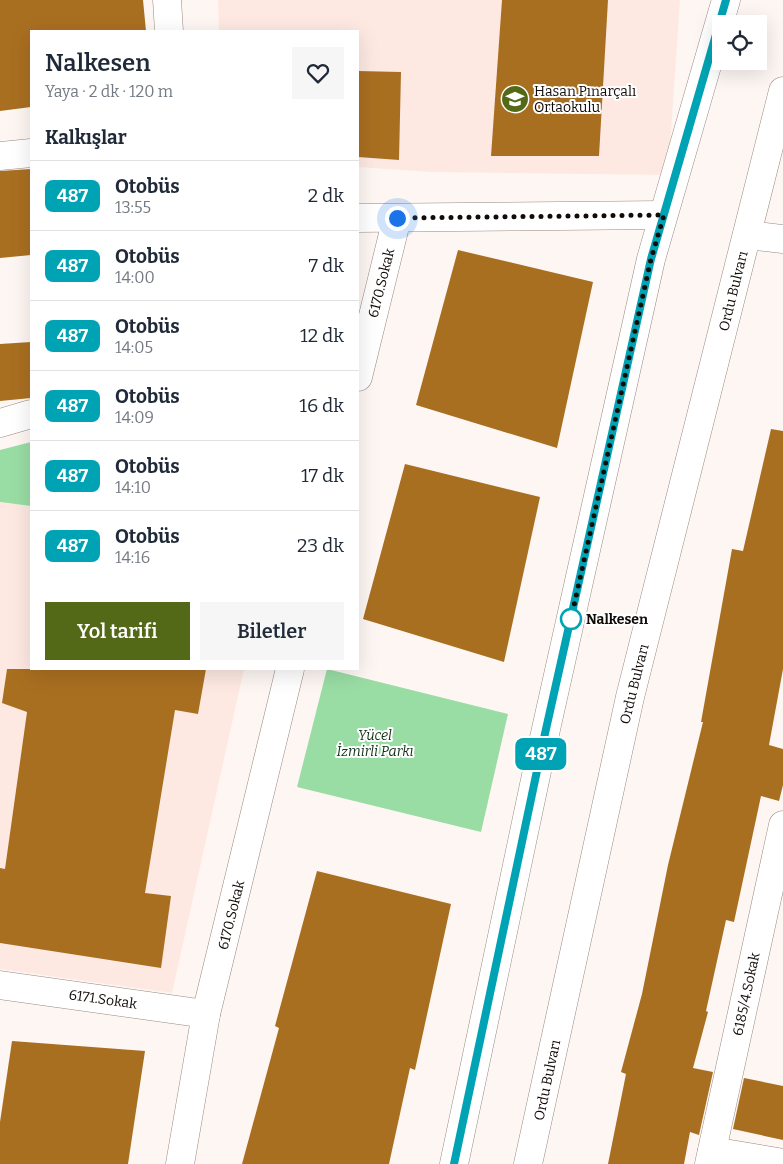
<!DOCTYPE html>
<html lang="tr">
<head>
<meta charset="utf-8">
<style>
	body { margin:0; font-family:Bitter,serif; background:#f6f6f7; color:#1f2937; height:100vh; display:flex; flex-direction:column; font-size:19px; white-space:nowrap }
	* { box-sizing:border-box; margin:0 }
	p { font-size:16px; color:#747a83 }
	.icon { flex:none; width:28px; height:28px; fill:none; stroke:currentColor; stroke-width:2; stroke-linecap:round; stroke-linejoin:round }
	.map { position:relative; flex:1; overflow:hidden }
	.side { position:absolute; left:30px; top:30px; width:329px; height:640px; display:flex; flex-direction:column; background:#fff; border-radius:0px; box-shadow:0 5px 20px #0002 }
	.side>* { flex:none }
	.badge { padding:0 10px; border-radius:8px; font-size:18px; line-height:32px }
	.fabs { position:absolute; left:712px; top:15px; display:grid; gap:10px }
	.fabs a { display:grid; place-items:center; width:55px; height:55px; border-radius:0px; background:#fff; box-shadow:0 5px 20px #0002; font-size:25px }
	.you { position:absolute; width:25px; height:25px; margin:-12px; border:4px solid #fff; border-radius:50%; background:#1a73e8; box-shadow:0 0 0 8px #1a73e833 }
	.map>.badge { position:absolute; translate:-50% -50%; box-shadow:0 0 0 2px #fff }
	h2 { padding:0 15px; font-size:19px; line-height:45px }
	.round { display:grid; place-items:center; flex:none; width:52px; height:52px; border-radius:0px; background:#f6f6f7 }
	.headline { display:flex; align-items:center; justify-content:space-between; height:85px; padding:0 15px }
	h1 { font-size:24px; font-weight:600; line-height:38px }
	.primary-button { display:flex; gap:10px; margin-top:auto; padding:10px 15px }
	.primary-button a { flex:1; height:58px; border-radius:0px; background:#536917; color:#fff; font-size:20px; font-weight:600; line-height:58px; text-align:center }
	.primary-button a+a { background:#f6f6f7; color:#1f2937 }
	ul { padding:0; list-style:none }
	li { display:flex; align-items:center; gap:15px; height:70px; padding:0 15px; border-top:1px solid #e0e1e3 }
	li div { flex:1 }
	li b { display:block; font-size:19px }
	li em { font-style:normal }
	li .badge { min-width:55px; font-weight:700; text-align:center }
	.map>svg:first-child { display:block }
</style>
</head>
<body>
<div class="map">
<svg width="783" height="1164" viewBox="0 0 783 1164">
	<rect width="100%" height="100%" fill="#fef6f3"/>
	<!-- education -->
	<g fill="#fde9e2">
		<polygon points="218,0 680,0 668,175 431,172 358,167 358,31 219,31"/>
		<polygon points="0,502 31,506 31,669 244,669 172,993 0,969"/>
	</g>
	<!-- green -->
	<g fill="#99dda4">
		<polygon points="31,442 31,506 0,502 0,450"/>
		<polygon points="327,669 508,714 481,832 297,787"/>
	</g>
	<!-- building -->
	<g fill="#a96f21">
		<polygon points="0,0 143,0 146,31 31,31 31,107 0,111"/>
		<polygon points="502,0 608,0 599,156 491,156"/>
		<polygon points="358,71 401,72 399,160 358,157"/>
		<polygon points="31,169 31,255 0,258 0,171"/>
		<polygon points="458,250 593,282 557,448 416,405"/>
		<polygon points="31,342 31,398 0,401 0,344"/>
		<polygon points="771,429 783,431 783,669 769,745 783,749 783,785 779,801 761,796 734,922 726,920 706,1011 708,1012 693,1068 713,1072 699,1135 690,1132 684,1164 608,1164 626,1074 621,1072 642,994 668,865 703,722 701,722 732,549 743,551"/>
		<polygon points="405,464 540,497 504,662 363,619"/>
		<polygon points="7,669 206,669 198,714 175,710 145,893 171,896 161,968 0,943 0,868 5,869 27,712 2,703"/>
		<polygon points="317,871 451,904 415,1070 410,1068 389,1164 242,1164 279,1028 275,1026"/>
		<polygon points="12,1041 145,1051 128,1164 0,1164 0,1122"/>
		<polygon points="744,1078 783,1086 783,1140 733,1129"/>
	</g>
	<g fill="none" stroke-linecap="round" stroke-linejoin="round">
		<!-- minor casing -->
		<g stroke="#998981" stroke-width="29">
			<g id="minor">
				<polyline points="167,0 169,31"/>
				<polyline points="358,218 663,215"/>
				<polyline points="747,235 783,239"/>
				<polyline points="358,377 397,218"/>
				<polyline points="0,423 31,414"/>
				<polyline points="0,985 206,1014"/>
				<polyline points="712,1151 783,1163"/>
				<polyline points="180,1164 206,1014 290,669"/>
				<polyline points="709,1164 783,825"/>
			</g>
		</g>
		<!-- tertiary casing -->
		<g stroke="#998981" stroke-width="29">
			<polyline id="tertiary" points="0,156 31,153"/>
		</g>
		<!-- secondary casing -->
		<g stroke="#998981" stroke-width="29">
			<g id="secondary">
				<polyline points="454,1164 542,747 651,259 726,0"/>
				<polyline points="528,1164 630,697 783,91"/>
			</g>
		</g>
		<!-- minor -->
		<use href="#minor" stroke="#fff" stroke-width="28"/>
		<!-- tertiary -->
		<use href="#tertiary" stroke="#fff" stroke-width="28"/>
		<!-- secondary -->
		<use href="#secondary" stroke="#fff" stroke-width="28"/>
	</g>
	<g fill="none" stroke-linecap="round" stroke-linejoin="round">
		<!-- line casing -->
		<g stroke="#fff" stroke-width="11">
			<polyline id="line" points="454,1164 542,747 651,259 726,0"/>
		</g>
		<!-- line -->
		<use href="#line" stroke="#00a3b4" stroke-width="8"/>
		<!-- walk -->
		<polyline stroke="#120c09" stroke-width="5" stroke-dasharray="0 9" points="397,218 664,215 651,259 571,619"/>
	</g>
	<!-- icons -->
	<defs>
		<g id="school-disc" transform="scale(1.4375)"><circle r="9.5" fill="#536917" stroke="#fff"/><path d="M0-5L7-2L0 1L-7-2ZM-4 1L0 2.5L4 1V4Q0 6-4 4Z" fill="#fff"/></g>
	</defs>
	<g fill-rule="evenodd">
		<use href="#school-disc" x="515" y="99"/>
	</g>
	<!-- markers -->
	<circle fill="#fff" stroke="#00a3b4" stroke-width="2.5" cx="571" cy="619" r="10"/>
	<g text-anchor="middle" stroke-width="4" stroke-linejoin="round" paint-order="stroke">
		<!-- poi labels -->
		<g font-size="14" fill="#120c09" stroke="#fff" text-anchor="start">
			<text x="534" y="96">Hasan Pınarçalı<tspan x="534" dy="16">Ortaokulu</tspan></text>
		</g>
		<!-- street labels -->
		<g font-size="14" fill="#120c09" stroke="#fff">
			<text transform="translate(381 283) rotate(-76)" y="5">6170.Sokak</text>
			<text transform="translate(733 291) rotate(-76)" y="5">Ordu Bulvarı</text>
			<text transform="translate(634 684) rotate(-76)" y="5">Ordu Bulvarı</text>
			<text transform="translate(231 915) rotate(-76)" y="5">6170.Sokak</text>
			<text transform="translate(746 994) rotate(-78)" y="5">6185/4.Sokak</text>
			<text transform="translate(103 999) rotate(8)" y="5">6171.Sokak</text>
			<text transform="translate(547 1080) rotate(-78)" y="5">Ordu Bulvarı</text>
		</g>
		<!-- stop labels -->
		<g font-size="14" font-weight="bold" fill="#120c09" stroke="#fff" text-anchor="start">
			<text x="586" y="624">Nalkesen</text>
		</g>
		<!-- park labels -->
		<g font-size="14" font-style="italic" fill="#113118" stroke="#fff">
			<text x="375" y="740">Yücel<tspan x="375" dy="16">İzmirli Parkı</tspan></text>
		</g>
	</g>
</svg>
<div class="fabs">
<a><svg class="icon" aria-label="locate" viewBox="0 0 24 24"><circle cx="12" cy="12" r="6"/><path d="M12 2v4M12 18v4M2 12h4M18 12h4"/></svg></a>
</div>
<div class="you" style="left:397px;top:218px"></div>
<b class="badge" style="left:541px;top:754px;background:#00a3b4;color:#fff">487</b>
<section class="side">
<div class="headline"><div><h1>Nalkesen</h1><p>Yaya · 2 dk · 120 m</p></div><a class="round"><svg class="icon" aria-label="heart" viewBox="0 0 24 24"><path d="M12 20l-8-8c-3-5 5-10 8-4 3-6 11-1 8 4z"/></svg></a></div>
<h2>Kalkışlar</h2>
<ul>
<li><span class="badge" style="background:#00a3b4;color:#fff">487</span><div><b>Otobüs</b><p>13:55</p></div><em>2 dk</em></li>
<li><span class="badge" style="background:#00a3b4;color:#fff">487</span><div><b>Otobüs</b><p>14:00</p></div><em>7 dk</em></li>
<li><span class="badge" style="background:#00a3b4;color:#fff">487</span><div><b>Otobüs</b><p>14:05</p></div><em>12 dk</em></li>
<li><span class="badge" style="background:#00a3b4;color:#fff">487</span><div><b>Otobüs</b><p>14:09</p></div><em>16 dk</em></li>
<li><span class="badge" style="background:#00a3b4;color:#fff">487</span><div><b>Otobüs</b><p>14:10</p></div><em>17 dk</em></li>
<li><span class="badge" style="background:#00a3b4;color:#fff">487</span><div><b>Otobüs</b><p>14:16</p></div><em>23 dk</em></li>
</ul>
<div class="primary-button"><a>Yol tarifi</a><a>Biletler</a></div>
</section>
</div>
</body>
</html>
